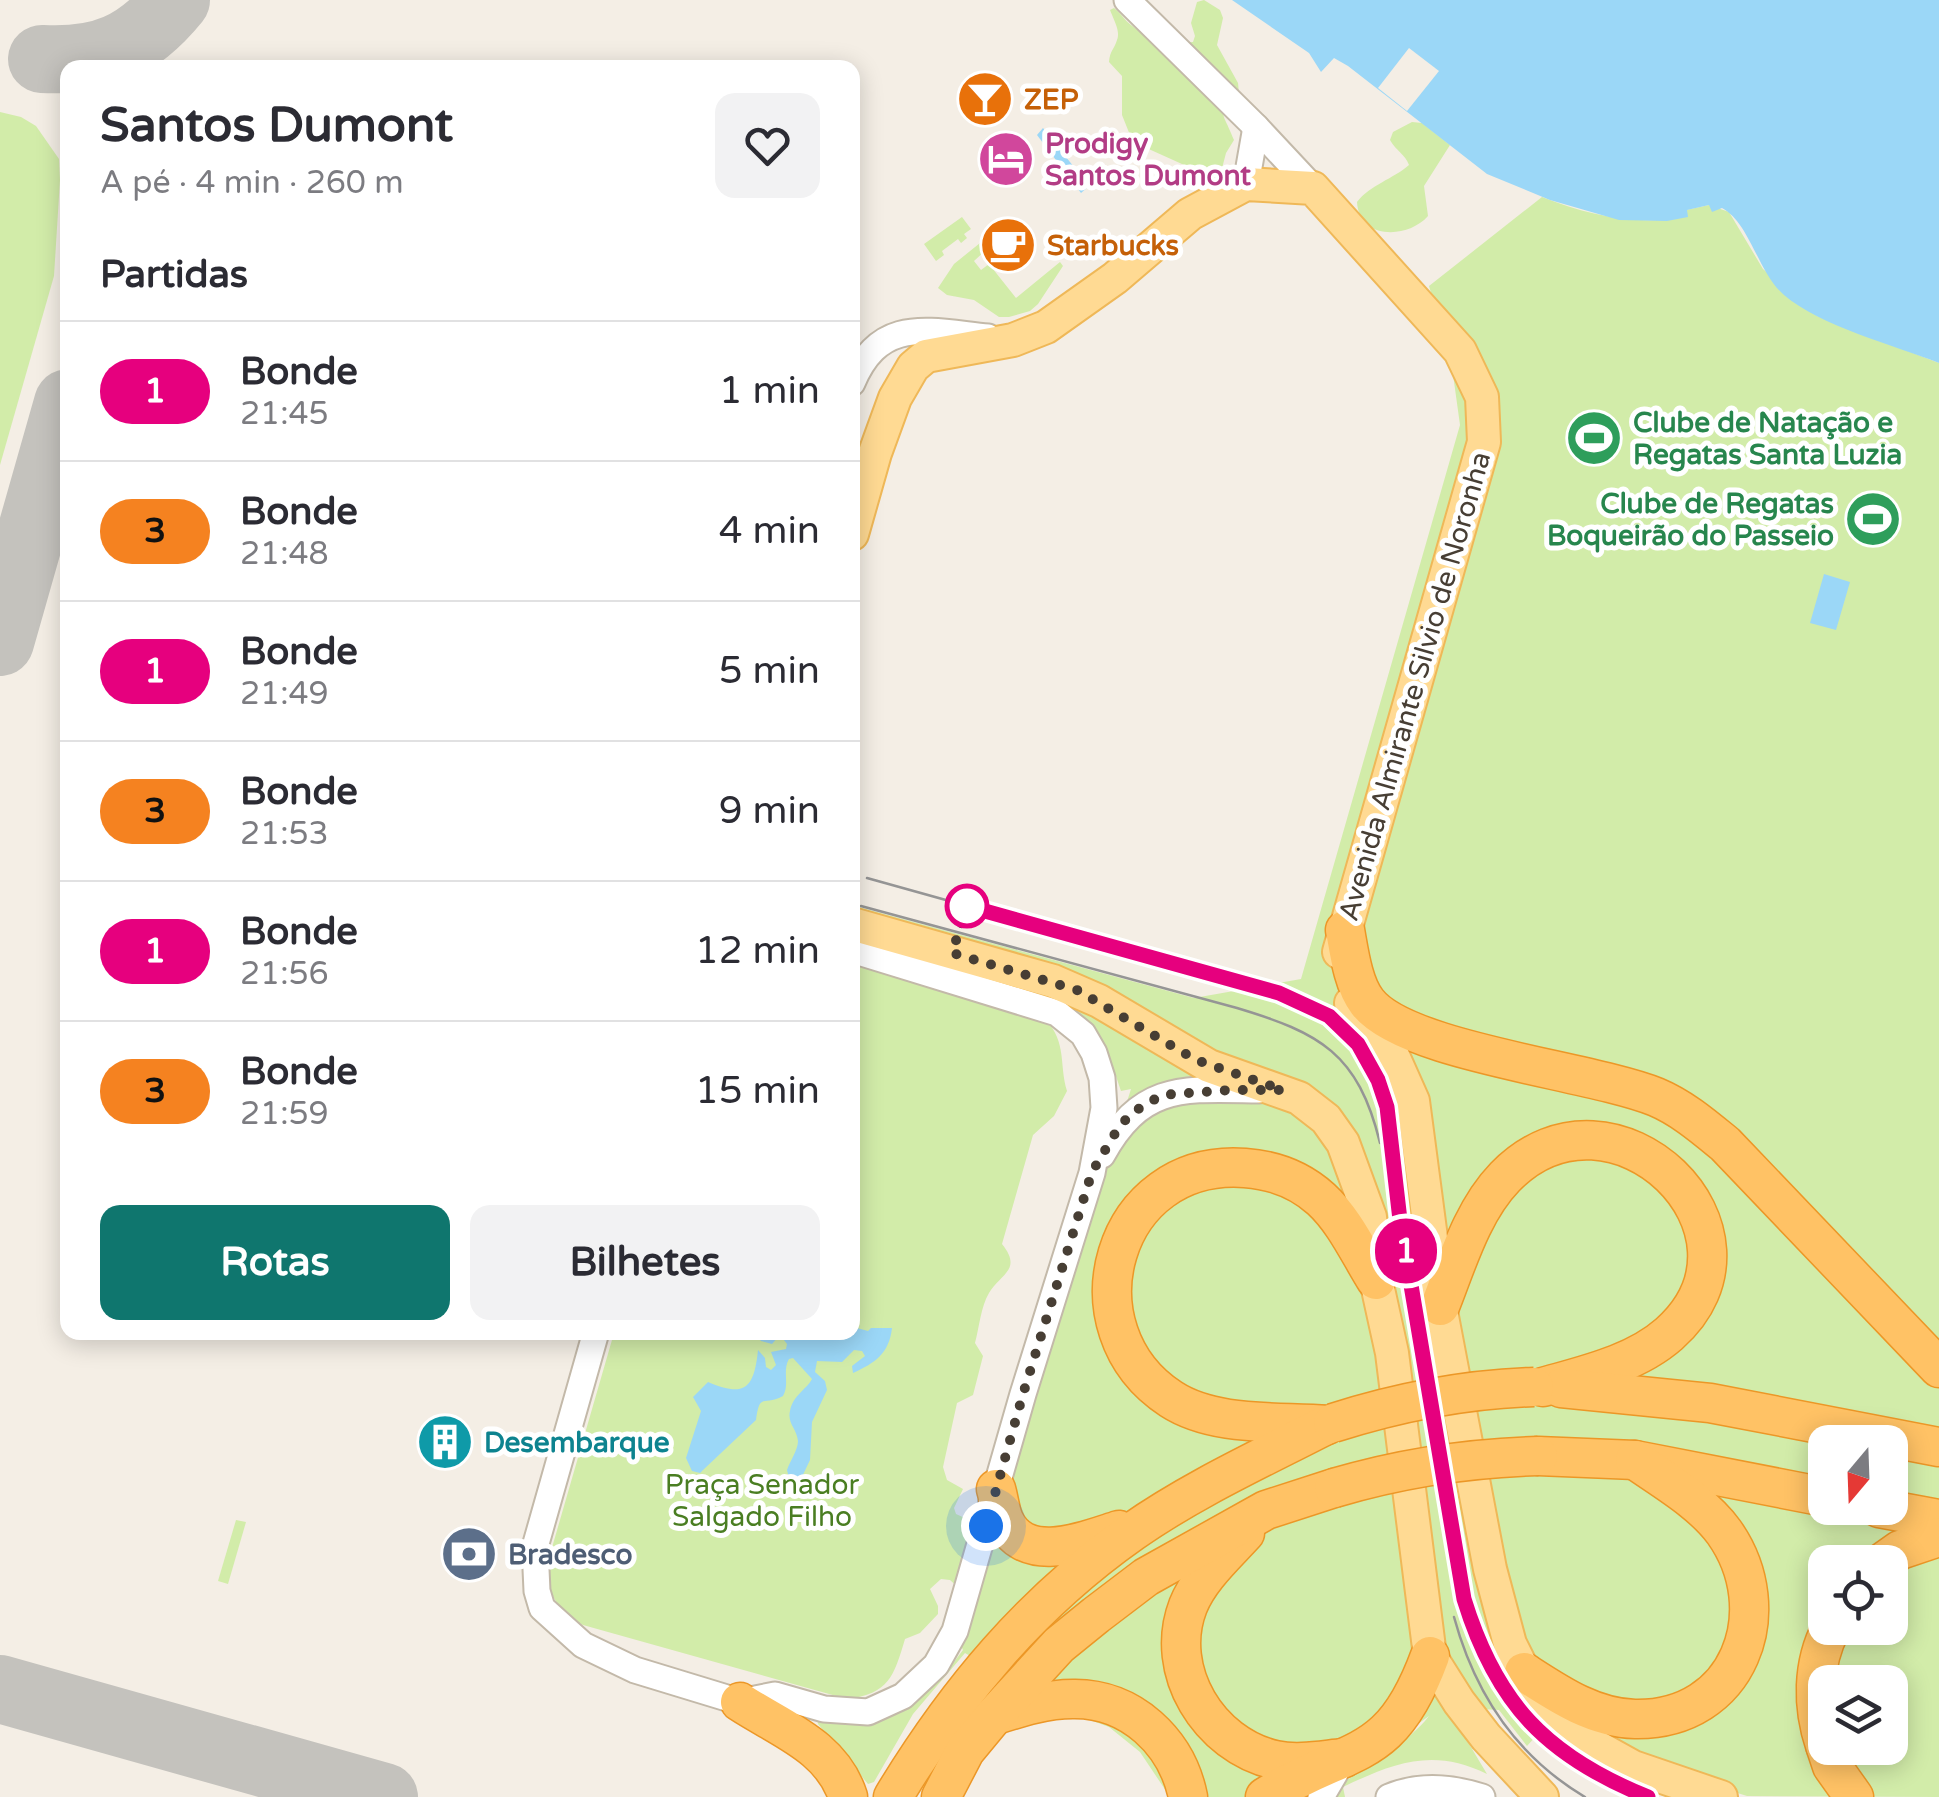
<!DOCTYPE html>
<html lang="pt">
<head>
<meta charset="utf-8">
<style>
	body { margin:0; font-family:"Varela Round",sans-serif; background:#f2f2f3; color:#2b2b33; height:100vh; display:flex; flex-direction:column; font-size:38px; white-space:nowrap }
	* { box-sizing:border-box; margin:0 }
	p { font-size:32px; color:#7c7c81 }
	.icon { flex:none; width:55px; height:55px; fill:none; stroke:currentColor; stroke-width:2; stroke-linecap:round; stroke-linejoin:round }
	.map { position:relative; flex:1; overflow:hidden }
	.sheet { position:absolute; left:60px; top:60px; width:800px; height:1280px; display:flex; flex-direction:column; background:#fff; border-radius:20px; box-shadow:0 5px 25px #0003 }
	.sheet>* { flex:none }
	.badge { padding:0 20px; border-radius:32px; font-size:35px; line-height:65px }
	.needle { width:65px; rotate:199deg }
	.buttons { position:absolute; left:1808px; top:1425px; display:grid; gap:20px }
	.buttons a { display:grid; place-items:center; width:100px; height:100px; border-radius:20px; background:#fff; box-shadow:0 5px 25px #0003; font-size:50px }
	.you { position:absolute; width:50px; height:50px; margin:-25px; border:8px solid #fff; border-radius:50%; background:#1a73e8; box-shadow:0 0 0 15px #1a73e833 }
	.map>.badge { position:absolute; translate:-50% -50%; box-shadow:0 0 0 5px #fff }
	h2 { padding:0 40px; font-size:38px; line-height:90px }
	.round { display:grid; place-items:center; flex:none; width:105px; height:105px; border-radius:20px; background:#f2f2f3 }
	.head { display:flex; align-items:center; justify-content:space-between; height:170px; padding:0 40px }
	h1 { font-size:48px; font-weight:800; line-height:75px }
	.action { display:flex; gap:20px; margin-top:auto; padding:20px 40px }
	.action a { flex:1; height:115px; border-radius:20px; background:#0f766e; color:#fff; font-size:40px; font-weight:800; line-height:115px; text-align:center }
	.action a+a { background:#f2f2f3; color:#2b2b33 }
	ul { padding:0; list-style:none }
	li { display:flex; align-items:center; gap:30px; height:140px; padding:0 40px; border-top:2px solid #e1e1e2 }
	li div { flex:1 }
	li b { display:block; font-size:38px }
	li em { font-style:normal }
	li .badge { min-width:110px; font-weight:700; text-align:center }
	.map>svg:first-child { display:block }
</style>
</head>
<body>
<div class="map">
<svg width="1939" height="1797" viewBox="0 0 1939 1797">
	<rect width="100%" height="100%" fill="#f4eee5"/>
	<!-- green -->
	<g fill="#d2eca9" fill-rule="evenodd">
		<path d="M 1204,0 L 1220,10 L 1223,18 L 1217,45 L 1238,83 L 1239,93 C 1219,123 1220,104 1234,140 L 1226,153 L 1220,176 L 1213,178 L 1142,146 L 1130,135 L 1122,115 L 1122,76 L 1109,62 C 1110,50 1114,50 1117,40 C 1121,32 1113,18 1110,10 L 1114,8 C 1121,13 1124,20 1131,25 C 1148,40 1172,43 1193,42 L 1195,36 L 1191,23 L 1197,2 Z"/>
		<polygon points="0,112 21,117 36,126 59,159 60,180 54,276 0,465"/>
		<path d="M 1412,122 L 1422,123 L 1450,145 L 1424,186 L 1428,216 C 1408,239 1359,240 1357,202 C 1370,185 1393,179 1409,165 C 1405,154 1396,151 1390,140 L 1393,132 Z"/>
		<path d="M 1542,197 C 1588,215 1638,227 1687,216 L 1686,210 L 1709,205 L 1729,212 L 1763,269 L 1817,316 L 1939,363 L 1939,1797 L 1747,1796 L 1627,1758 L 1535,1712 L 1517,1711 L 1537,1735 L 1527,1746 L 1499,1710 L 1447,1707 L 1487,1774 C 1433,1747 1393,1763 1343,1787 L 1345,1797 L 1332,1797 C 1355,1764 1402,1751 1429,1716 L 1335,1783 L 1301,1797 L 1170,1797 L 1140,1752 L 1109,1727 L 1055,1707 L 965,1653 L 913,1714 L 874,1782 L 868,1784 L 818,1724 L 817,1718 L 925,1690 L 944,1675 L 963,1650 L 958,1639 L 960,1589 L 950,1580 L 941,1579 L 930,1589 L 938,1606 L 938,1614 L 920,1633 L 905,1639 C 894,1676 889,1694 847,1699 L 583,1625 C 555,1610 545,1590 549,1558 L 614,1333 L 852,1332 L 853,963 L 1046,1020 C 1067,1043 1059,1064 1067,1091 L 1054,1116 L 1033,1135 L 1002,1244 C 1023,1270 1000,1274 989,1293 C 981,1306 979,1328 975,1343 L 983,1356 L 973,1395 L 957,1403 L 943,1467 L 947,1480 L 963,1489 L 954,1508 L 956,1514 L 967,1519 L 979,1511 L 995,1518 L 1131,1089 L 1121,1091 C 1108,1051 1101,1028 1066,1003 L 1152,1025 L 853,912 L 855,906 L 1194,998 L 1301,979 L 1460,425 L 1451,360 L 1429,286 ZM 1825,1442 L 1890,1442 L 1890,1508 L 1825,1508 ZM 1825,1562 L 1890,1562 L 1890,1628 L 1825,1628 ZM 1825,1682 L 1890,1682 L 1890,1748 L 1825,1748 Z"/>
		<polygon points="962,217 971,229 964,234 967,238 961,243 958,239 942,251 944,255 936,261 924,244"/>
		<polygon points="980,243 986,250 974,261 981,270 989,264 1016,298 1060,262 1063,266 1038,304 1030,311 1009,317 999,317 974,300 947,295 938,288 954,264"/>
		<polygon points="236,1520 246,1522 228,1584 218,1581"/>
	</g>
	<!-- water -->
	<g fill="#9bd7f7">
		<path d="M 1232,0 L 1939,0 L 1939,363 C 1894,345 1820,326 1784,295 C 1758,273 1750,223 1722,208 L 1712,212 L 1709,205 L 1687,210 L 1688,217 L 1667,221 L 1619,220 L 1550,200 L 1487,174 L 1348,66 L 1334,58 L 1321,72 L 1309,53 Z"/>
		<polygon points="1043,128 1089,186 1081,193 1037,135"/>
		<polygon points="1824,574 1850,582 1836,630 1810,623"/>
		<path d="M 853,1327 L 868,1331 L 871,1328 L 892,1328 C 889,1354 875,1363 853,1373 L 852,1366 L 865,1356 L 862,1351 L 854,1350 L 842,1362 L 817,1361 L 815,1372 L 825,1381 L 827,1390 L 812,1422 L 810,1460 L 800,1481 L 789,1478 L 787,1470 C 790,1461 798,1450 798,1441 C 797,1429 787,1423 790,1411 C 793,1395 806,1390 812,1379 L 793,1358 L 789,1359 C 782,1371 790,1384 783,1396 C 763,1407 760,1391 756,1420 L 703,1470 L 700,1473 L 692,1471 L 686,1458 L 701,1411 L 693,1397 L 708,1382 C 744,1397 754,1390 758,1350 L 765,1358 L 766,1367 L 771,1370 L 776,1365 L 771,1352 L 786,1349 L 787,1344 L 780,1335 L 772,1344 L 761,1341 L 754,1333 L 852,1332 Z"/>
	</g>
	<!-- pier -->
	<polygon fill="#f4eee5" points="1409,48 1439,71 1407,111 1378,88"/>
	<g fill="none" stroke-linecap="round" stroke-linejoin="round">
		<!-- taxiway -->
		<g stroke="#c4c2bd" stroke-width="68">
			<path d="M 42,59 C 101,62 138,47 176,0"/>
			<polyline points="0,642 68,403"/>
			<polyline points="0,1689 384,1797"/>
		</g>
		<!-- minor casing -->
		<g stroke="#c3b9a9" stroke-width="29">
			<g id="minor">
				<polyline points="1127,0 1256,127 1313,188"/>
				<polyline points="1246,184 1256,127"/>
				<path d="M 852,383 C 880,316 927,331 988,337"/>
				<path d="M 1102,1155 C 1142,1082 1185,1089 1259,1090"/>
				<polyline points="596,1332 535,1547 537,1591 542,1608 583,1645 635,1670 740,1702 775,1695 824,1709 868,1712 903,1696 936,1665 955,1631 1023,1394 1092,1173 1104,1108 1102,1078 1094,1053 1083,1034 1057,1013 852,950"/>
				<polyline points="1321,1797 1344,1758"/>
				<path d="M 1389,1797 C 1420,1784 1451,1787 1482,1797"/>
			</g>
		</g>
		<!-- major casing -->
		<g stroke="#efb858" stroke-width="36">
			<g id="major">
				<polyline points="852,534 875,453 895,398 913,367 926,356 1013,340 1046,327 1115,278 1190,214 1246,184 1313,188 1460,351 1482,397 1484,442 1339,952"/>
				<polyline points="852,924 1053,981 1099,1001 1209,1066 1299,1098 1326,1119 1343,1143 1370,1217 1376,1280 1392,1353 1430,1656 1459,1702 1486,1737 1542,1797"/>
				<polyline points="1351,1003 1389,1047 1413,1101 1440,1306 1490,1569 1510,1644 1524,1672 1542,1698 1588,1742 1633,1767 1721,1797"/>
			</g>
		</g>
		<!-- highway casing -->
		<g stroke="#ec9727" stroke-width="41">
			<g id="highway">
				<path d="M 1345,930 C 1349,952 1353,984 1367,1002 C 1405,1052 1589,1070 1656,1097 C 1682,1108 1703,1126 1725,1144 L 1939,1368"/>
				<path d="M 1440,1306 C 1457,1263 1472,1211 1505,1177 C 1613,1066 1784,1232 1669,1334 C 1635,1364 1585,1375 1543,1387"/>
				<polyline points="1561,1388 1710,1403 1939,1447"/>
				<path d="M 1327,1425 C 1278,1421 1214,1427 1171,1399 C 1064,1329 1111,1158 1245,1168 C 1273,1170 1300,1180 1321,1199 C 1345,1221 1359,1253 1376,1280"/>
				<polyline points="1538,1456 1635,1460 1825,1497"/>
				<path d="M 996,1489 C 999,1499 1000,1511 1004,1520 C 1025,1566 1084,1541 1119,1530"/>
				<polyline points="1879,1508 1939,1519"/>
				<path d="M 1245,1533 C 1225,1555 1199,1578 1188,1606 C 1163,1671 1209,1745 1275,1760 C 1298,1765 1322,1760 1344,1758"/>
				<polyline points="1883,1562 1900,1550 1939,1537"/>
				<path d="M 1524,1672 C 1558,1694 1593,1718 1635,1719 C 1739,1721 1780,1611 1724,1532 C 1702,1502 1665,1481 1635,1460"/>
				<path d="M 740,1702 C 781,1729 832,1746 848,1797"/>
				<path d="M 996,1715 C 1021,1707 1046,1699 1073,1699 C 1131,1698 1177,1742 1188,1797"/>
				<path d="M 1825,1745 C 1812,1707 1812,1664 1831,1628"/>
				<polyline points="1826,1748 1832,1766 1854,1797"/>
				<path d="M 893,1797 C 956,1693 1031,1603 1132,1532 C 1192,1490 1260,1459 1326,1425"/>
				<polyline points="941,1797 965,1751 994,1716 1059,1645 1096,1615 1146,1577 1266,1510 1334,1488"/>
				<path d="M 1265,1797 C 1350,1744 1390,1765 1430,1656"/>
			</g>
		</g>
		<!-- minor -->
		<use href="#minor" stroke="#fff" stroke-width="25"/>
		<!-- major -->
		<use href="#major" stroke="#ffda93" stroke-width="32"/>
		<!-- highway -->
		<use href="#highway" stroke="#ffc265" stroke-width="38"/>
		<!-- tram -->
		<g stroke="#959595" stroke-width="2.5">
			<path d="M 867,878 L 1279,993 C 1316,1008 1347,1023 1368,1059 C 1397,1107 1392,1169 1401,1223 C 1422,1348 1443,1473 1464,1599 C 1496,1703 1546,1756 1647,1797"/>
			<path d="M 861,906 L 1237,1008 C 1320,1033 1358,1053 1380,1143"/>
			<path d="M 1454,1617 C 1475,1694 1516,1756 1585,1797"/>
		</g>
		<!-- highway-bridge casing -->
		<g stroke="#ec9727" stroke-width="41" stroke-linecap="butt">
			<g id="highway-bridge">
				<path d="M 1333,1423 C 1399,1402 1465,1389 1534,1387"/>
				<path d="M 1334,1488 C 1401,1468 1467,1458 1538,1456"/>
			</g>
		</g>
		<!-- highway-bridge -->
		<use href="#highway-bridge" stroke="#ffc265" stroke-width="38"/>
	</g>
	<g fill="none" stroke-linecap="round" stroke-linejoin="round">
		<!-- line casing -->
		<g stroke="#fff" stroke-width="22">
			<path id="line" d="M 967,906 L 1279,993 L 1329,1016 L 1358,1044 L 1378,1080 L 1387,1107 L 1400,1220 L 1464,1599 C 1496,1703 1546,1756 1648,1797"/>
		</g>
		<!-- line -->
		<use href="#line" stroke="#e6007e" stroke-width="15"/>
		<!-- walk -->
		<polyline stroke="#473e34" stroke-width="10" stroke-dasharray="0 18" points="967,906 952,953 1077,990 1196,1060 1283,1090 1230,1090 1162,1095 1130,1114 1116,1132 1092,1172 1023,1394 986,1526"/>
	</g>
	<!-- icons -->
	<defs>
		<g id="bar-disc" transform="scale(2.875)"><circle r="9.5" fill="#e8710a" stroke="#fff"/><path d="M-6-5H6L.8 .8V4.5H3.5V6h-7V4.5H-.8V.8Z" fill="#fff"/></g>
		<g id="hotel-disc" transform="scale(2.875)"><circle r="9.5" fill="#d1479c" stroke="#fff"/><path d="M-6-4.5h1.5V1H6V5H4.5V3h-9V5H-6ZM-4 0a1.8 1.8 0 1 1 3.6 0ZM.5 0V-2.5h3Q6-2.5 6 0Z" fill="#fff"/></g>
		<g id="cafe-disc" transform="scale(2.875)"><circle r="9.5" fill="#e8710a" stroke="#fff"/><path d="M-5.5-4.5H6V0H3Q3 3.5 0 3.5H-2.5Q-5.5 3.5-5.5 0ZM3-3.2v2h1.7v-2ZM-6 4.5H4V6H-6Z" fill="#fff"/></g>
		<g id="stadium-disc" transform="scale(2.875)"><circle r="9.5" fill="#2e9e5b" stroke="#fff"/><path d="M0-5a6.5 5 0 1 0 0 10a6.5 5 0 1 0 0-10ZM-3.5-1.8h7v3.6h-7Z" fill="#fff"/></g>
		<g id="building-disc" transform="scale(2.875)"><circle r="9.5" fill="#0f9aa8" stroke="#fff"/><path d="M-4-6H4V6H1V3H-1V6H-4ZM-2.5-4.3h1.7v1.8h-1.7ZM.8-4.3h1.7v1.8H.8ZM-2.5-1h1.7V.8h-1.7ZM.8-1h1.7V.8H.8Z" fill="#fff"/></g>
		<g id="bank-disc" transform="scale(2.875)"><circle r="9.5" fill="#5c6f8a" stroke="#fff"/><path d="M-6-4H6V4H-6ZM0-2.3a2.3 2.3 0 1 0 0 4.6a2.3 2.3 0 1 0 0-4.6Z" fill="#fff"/></g>
	</defs>
	<g fill-rule="evenodd">
		<use href="#bar-disc" x="985" y="99"/>
		<use href="#hotel-disc" x="1006" y="159"/>
		<use href="#cafe-disc" x="1008" y="245"/>
		<use href="#stadium-disc" x="1594" y="438"/>
		<use href="#stadium-disc" x="1873" y="519"/>
		<use href="#building-disc" x="445" y="1442"/>
		<use href="#bank-disc" x="469" y="1554"/>
	</g>
	<!-- markers -->
	<circle fill="#fff" stroke="#e6007e" stroke-width="5" cx="967" cy="906" r="20"/>
	<g text-anchor="middle" stroke-width="10" stroke-linejoin="round" paint-order="stroke">
		<!-- food labels -->
		<g font-size="28" font-weight="bold" fill="#c56008" stroke="#fff" text-anchor="start">
			<text x="1024" y="109">ZEP</text>
			<text x="1047" y="255">Starbucks</text>
		</g>
		<!-- hotel labels -->
		<g font-size="28" font-weight="bold" fill="#b23c85" stroke="#fff" text-anchor="start">
			<text x="1045" y="153">Prodigy<tspan x="1045" dy="32">Santos Dumont</tspan></text>
		</g>
		<!-- leisure labels -->
		<g font-size="28" font-weight="bold" fill="#27864d" stroke="#fff" text-anchor="start">
			<text x="1633" y="432">Clube de Natação e<tspan x="1633" dy="32">Regatas Santa Luzia</tspan></text>
			<text x="1834" y="513" text-anchor="end">Clube de Regatas<tspan x="1834" dy="32">Boqueirão do Passeio</tspan></text>
		</g>
		<!-- street labels -->
		<g font-size="28" fill="#473e34" stroke="#fff">
			<text transform="translate(1414 686) rotate(-74)" y="10">Avenida Almirante Silvio de Noronha</text>
		</g>
		<!-- culture labels -->
		<g font-size="28" font-weight="bold" fill="#0d838f" stroke="#fff" text-anchor="start">
			<text x="484" y="1452">Desembarque</text>
		</g>
		<!-- park labels -->
		<g font-size="28" fill="#4a7e22" stroke="#fff">
			<text x="762" y="1494">Praça Senador<tspan x="762" dy="32">Salgado Filho</tspan></text>
		</g>
		<!-- service labels -->
		<g font-size="28" font-weight="bold" fill="#4e5e75" stroke="#fff" text-anchor="start">
			<text x="508" y="1564">Bradesco</text>
		</g>
	</g>
</svg>
<div class="buttons">
<a><svg class="needle" viewBox="-14 -14 28 28"><path d="M0-13l5 13h-10z" fill="#e53935"/><path d="M0 13l5-13h-10z" fill="#7c7c81"/></svg></a>
<a><svg class="icon" aria-label="locate" viewBox="0 0 24 24"><circle cx="12" cy="12" r="6"/><path d="M12 2v4M12 18v4M2 12h4M18 12h4"/></svg></a>
<a><svg class="icon" aria-label="layers" viewBox="0 0 24 24"><path d="M12 4l9 5-9 5-9-5zM3 14l9 5 9-5"/></svg></a>
</div>
<div class="you" style="left:986px;top:1526px"></div>
<b class="badge" style="left:1406px;top:1251px;background:#e6007e;color:#fff">1</b>
<section class="sheet">
<div class="head"><div><h1>Santos Dumont</h1><p>A pé · 4 min · 260 m</p></div><a class="round"><svg class="icon" aria-label="heart" viewBox="0 0 24 24"><path d="M12 20l-8-8c-3-5 5-10 8-4 3-6 11-1 8 4z"/></svg></a></div>
<h2>Partidas</h2>
<ul>
<li><span class="badge" style="background:#e6007e;color:#fff">1</span><div><b>Bonde</b><p>21:45</p></div><em>1 min</em></li>
<li><span class="badge" style="background:#f58220;color:#111">3</span><div><b>Bonde</b><p>21:48</p></div><em>4 min</em></li>
<li><span class="badge" style="background:#e6007e;color:#fff">1</span><div><b>Bonde</b><p>21:49</p></div><em>5 min</em></li>
<li><span class="badge" style="background:#f58220;color:#111">3</span><div><b>Bonde</b><p>21:53</p></div><em>9 min</em></li>
<li><span class="badge" style="background:#e6007e;color:#fff">1</span><div><b>Bonde</b><p>21:56</p></div><em>12 min</em></li>
<li><span class="badge" style="background:#f58220;color:#111">3</span><div><b>Bonde</b><p>21:59</p></div><em>15 min</em></li>
</ul>
<div class="action"><a>Rotas</a><a>Bilhetes</a></div>
</section>
</div>
</body>
</html>
